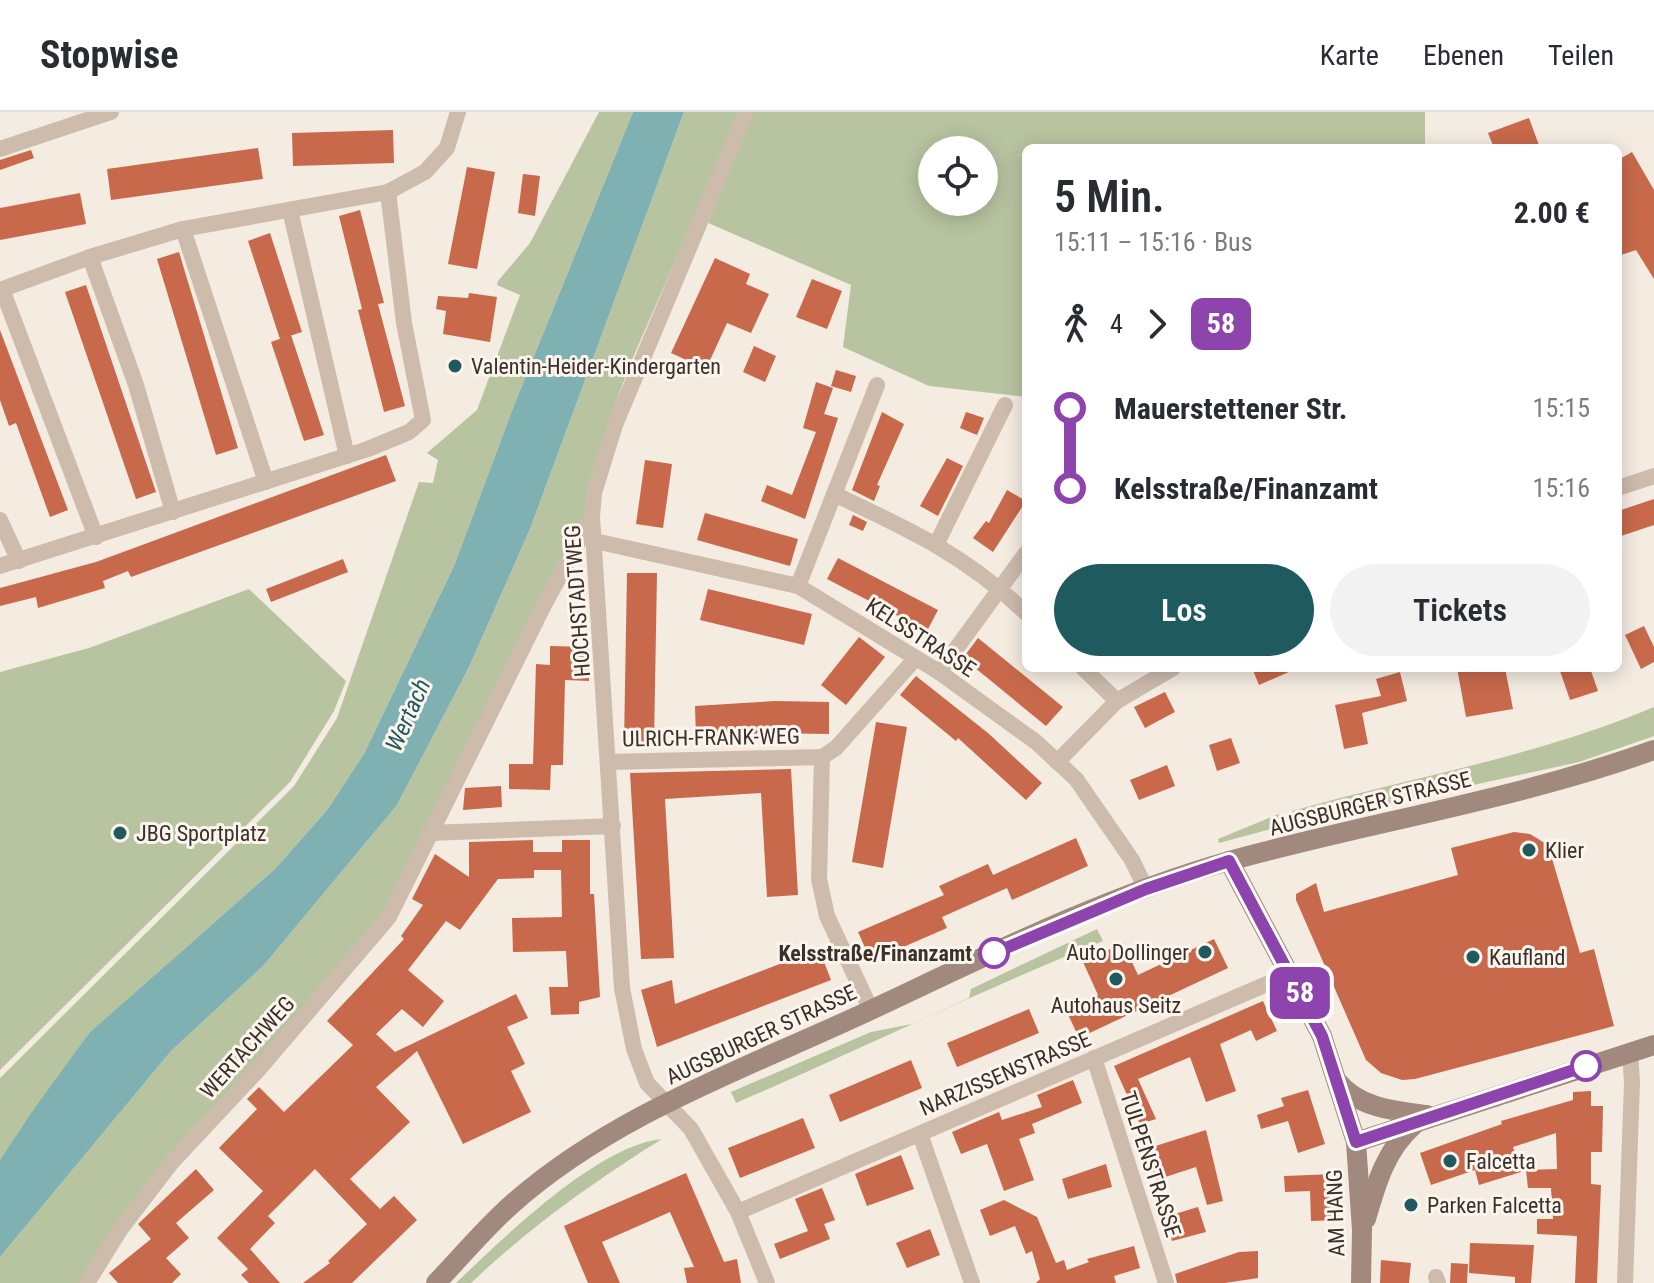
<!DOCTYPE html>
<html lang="de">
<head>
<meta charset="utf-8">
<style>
	body { margin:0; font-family:"Roboto Condensed",sans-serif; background:#f2f2f3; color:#2b2b33; height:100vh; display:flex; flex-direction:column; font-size:30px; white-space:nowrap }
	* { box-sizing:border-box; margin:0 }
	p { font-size:26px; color:#7c7c81 }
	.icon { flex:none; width:44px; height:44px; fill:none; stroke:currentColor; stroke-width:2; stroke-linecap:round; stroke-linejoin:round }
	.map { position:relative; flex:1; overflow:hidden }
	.drawer { position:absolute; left:1022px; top:32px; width:600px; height:528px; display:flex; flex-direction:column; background:#fff; border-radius:12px; box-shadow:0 4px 20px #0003 }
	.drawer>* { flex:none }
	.badge { padding:0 16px; border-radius:12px; font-size:28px; line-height:52px }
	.controls { position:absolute; left:918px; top:24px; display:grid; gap:16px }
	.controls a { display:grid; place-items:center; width:80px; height:80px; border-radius:50%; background:#fff; box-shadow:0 4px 20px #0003; font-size:40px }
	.map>.badge { position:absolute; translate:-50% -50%; box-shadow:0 0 0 4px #fff }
	.legs { display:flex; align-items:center; gap:12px; height:88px; padding:0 32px; font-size:26px }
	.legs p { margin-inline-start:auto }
	.overview { display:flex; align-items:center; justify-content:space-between; height:136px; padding:0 32px }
	h1 { font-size:44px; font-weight:600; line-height:60px }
	.cta { display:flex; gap:16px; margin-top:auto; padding:16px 32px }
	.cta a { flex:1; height:92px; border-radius:48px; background:#1f5a5e; color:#fff; font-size:32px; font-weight:600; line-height:92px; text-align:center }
	.cta a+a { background:#f2f2f3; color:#2b2b33 }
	ul { padding:0 32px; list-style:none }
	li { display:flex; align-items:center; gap:28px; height:80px; font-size:30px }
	li i { display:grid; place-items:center; width:12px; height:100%; margin:0 10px; background:currentColor }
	li i::after { content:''; width:20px; height:20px; margin:-10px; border:6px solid; border-radius:50%; background:#fff }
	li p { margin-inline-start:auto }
	li:first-child i { background:linear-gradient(#0000 50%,currentColor 0) }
	li:last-child i { background:linear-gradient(currentColor 50%,#0000 0) }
	header { display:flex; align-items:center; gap:48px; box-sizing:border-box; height:112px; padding:0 40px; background:#fff; border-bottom:2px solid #e1e1e2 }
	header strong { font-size:38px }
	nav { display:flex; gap:44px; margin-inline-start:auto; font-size:28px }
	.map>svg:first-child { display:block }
</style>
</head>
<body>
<header>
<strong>Stopwise</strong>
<nav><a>Karte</a><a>Ebenen</a><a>Teilen</a></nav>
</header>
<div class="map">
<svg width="1654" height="1171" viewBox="0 0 1654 1171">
	<rect width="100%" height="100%" fill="#f4ebe1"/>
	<!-- green -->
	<g fill="#b8c4a0" fill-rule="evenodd">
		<polygon points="599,0 633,0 513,296 454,454 365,640 328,697 275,757 90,920 0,1048 0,966 294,674 337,606 419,370 433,371 438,348 427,341 477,298 520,183 497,173 498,169 530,131"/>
		<polygon points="684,0 740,0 631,250 607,314 589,405 386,803 82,1171 0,1171 0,1145 171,939 264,853 397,693 469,555 530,417"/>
		<path d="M 750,0 L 1425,0 L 1425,36 L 1026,36 L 1026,285 L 929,274 L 843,235 L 851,173 L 706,110 ZM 932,38 L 984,38 L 984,90 L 932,90 Z"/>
		<polygon points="249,477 346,569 334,599 290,670 0,958 0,560 89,536"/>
		<path d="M 1654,595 L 1654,624 L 1579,650 L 1295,712 L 1292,699 C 1413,665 1538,644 1654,595 Z"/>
		<polygon points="1279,702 1282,714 1219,731 1218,727"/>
		<path d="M 1097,817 L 1103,829 C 979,879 859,938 736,991 L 731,980 L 871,920 L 912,912 L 969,886 L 971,877 Z"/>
		<path d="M 662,1027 C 593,1070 530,1115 471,1171 L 456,1171 C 503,1126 598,1033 662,1027 Z"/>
	</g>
	<!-- water -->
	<polygon fill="#7fb0b2" points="633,0 684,0 530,417 469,555 397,693 264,853 171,939 0,1145 0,1048 34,997 90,920 275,757 328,697 365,640 454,454 513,296"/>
	<!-- building -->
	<g fill="#c8694b">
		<polygon points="1529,6 1540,36 1494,36 1488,21"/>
		<polygon points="393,18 394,51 293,54 292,21"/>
		<polygon points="258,36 263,67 111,88 107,57"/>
		<polygon points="31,38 34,46 0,58 0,48"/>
		<polygon points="1632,40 1654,78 1654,167 1636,138 1618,144 1618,48"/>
		<polygon points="467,55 495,60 477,157 448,152"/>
		<polygon points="523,62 540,64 535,104 518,101"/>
		<polygon points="80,81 86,112 0,128 0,96"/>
		<polygon points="360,98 384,191 378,192 405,294 384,300 358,198 362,197 339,104"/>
		<polygon points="270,121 302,220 280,227 248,129"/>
		<polygon points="179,140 238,336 216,343 157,147"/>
		<polygon points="715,146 750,162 746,172 769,182 751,221 727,211 706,257 671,241"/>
		<polygon points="812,167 842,179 827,217 796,205"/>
		<polygon points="86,173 156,380 136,387 65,180"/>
		<polygon points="469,181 497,185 490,230 443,222 446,199 436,197 438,184 468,186"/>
		<polygon points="0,218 68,398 50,405 16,311 9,314 0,288"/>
		<polygon points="291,223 324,323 304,329 271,230"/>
		<polygon points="754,234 776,244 765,270 743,260"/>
		<polygon points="836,258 856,264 851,280 831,274"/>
		<polygon points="816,270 833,276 824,302 838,306 805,407 761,389 767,373 792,383 816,320 803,316"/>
		<polygon points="882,300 904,312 877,373 880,374 874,389 852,378"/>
		<polygon points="966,300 984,306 977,323 960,316"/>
		<polygon points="386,343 396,369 131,465 128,459 103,469 105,476 38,496 36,485 0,494 0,476 96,450"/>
		<polygon points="947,346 963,354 938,404 920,394"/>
		<polygon points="645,348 672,352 663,416 636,412"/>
		<polygon points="1007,378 1026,389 993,440 973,426 986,409 989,411"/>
		<polygon points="1654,387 1654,413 1618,425 1618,399"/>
		<polygon points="705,401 798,427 790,454 697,428"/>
		<polygon points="853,403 867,410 863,419 849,413"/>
		<polygon points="838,446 938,498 927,519 827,467"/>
		<polygon points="343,447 348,460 271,490 266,477"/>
		<polygon points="627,461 657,461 654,631 624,631"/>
		<polygon points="708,477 812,502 804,533 700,508"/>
		<polygon points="1644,514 1654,535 1654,550 1641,557 1625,523"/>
		<polygon points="859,525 885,545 846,593 821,573"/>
		<polygon points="978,526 1063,595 1046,614 963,546"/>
		<polygon points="550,534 589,535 589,569 565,568 563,653 551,653 550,678 509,677 509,652 533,652 536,552 550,553"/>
		<polygon points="1252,556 1298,556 1259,573"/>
		<polygon points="1457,556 1505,556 1513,597 1466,605"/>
		<polygon points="1559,556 1590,556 1598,579 1570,588"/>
		<polygon points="1400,560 1407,589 1362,601 1368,632 1344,637 1335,593 1381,584 1376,567"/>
		<polygon points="916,564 988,621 1042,671 1026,688 958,626 956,629 900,583"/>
		<polygon points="1165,580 1175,600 1145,616 1134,595"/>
		<polygon points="775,589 829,590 829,622 757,621 757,625 696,627 695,594"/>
		<polygon points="876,610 907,615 883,756 852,750"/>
		<polygon points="1231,626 1240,651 1217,659 1209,633"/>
		<polygon points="1167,653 1175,674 1139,688 1130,668"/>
		<polygon points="791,657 798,783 767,785 761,681 665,687 674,846 641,847 630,661"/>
		<polygon points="501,674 502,695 463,698 465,676"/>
		<polygon points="1514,720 1530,722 1548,733 1580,841 1594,837 1614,914 1415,967 1402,968 1381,961 1366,948 1296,788 1296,782 1316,771 1324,800 1458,763 1451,736"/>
		<polygon points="1076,726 1088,754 1012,788 1007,776 942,805 947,816 871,849 858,820 944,783 939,774 988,752 993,763"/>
		<polygon points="533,728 533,740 562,740 562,728 590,728 590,782 594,782 600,885 579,890 579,902 551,903 549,875 568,875 566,839 513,840 512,806 562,805 561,758 534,758 534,766 498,767 460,818 446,809 408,858 444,889 423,915 402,897 376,922 395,940 516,882 528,906 507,915 525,952 511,959 531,1000 463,1032 417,939 376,975 410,1010 350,1067 380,1097 394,1084 417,1108 352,1171 303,1171 330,1151 328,1149 367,1112 315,1057 268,1104 275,1111 250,1137 280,1171 249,1171 241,1163 248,1157 217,1126 263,1079 219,1036 257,997 247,987 259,975 284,1000 353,933 327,909 404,827 401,824 423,793 412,787 435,742 469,765 469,730"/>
		<polygon points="1214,827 1228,856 1079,926 1066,898 1098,883 1083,850 1123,831 1138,863"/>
		<polygon points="819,837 831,868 657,935 641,878 672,868 675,892"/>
		<polygon points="1263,889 1277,919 1256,929 1251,918 1220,932 1236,979 1206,990 1190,945 1138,967 1156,1007 1140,1012 1114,954"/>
		<polygon points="1029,897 1039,921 957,955 947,931"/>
		<polygon points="911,948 922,976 840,1010 829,983"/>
		<polygon points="1073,968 1082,991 1032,1012 1035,1021 1019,1027 1034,1068 1004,1079 987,1032 961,1042 952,1020 999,1000 1002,1008 1042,995 1037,983"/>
		<polygon points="1308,978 1325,1032 1298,1041 1288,1009 1261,1017 1257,1003 1284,994 1281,986"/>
		<polygon points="1591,979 1591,994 1603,994 1602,1040 1591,1040 1591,1072 1601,1073 1597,1171 1575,1171 1577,1124 1537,1122 1537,1107 1553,1107 1551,1076 1528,1076 1526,1058 1557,1057 1556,1021 1513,1035 1521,1060 1479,1073 1475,1058 1431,1073 1420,1041 1502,1012 1501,1009 1573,988 1573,980"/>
		<polygon points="803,1006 815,1036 740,1066 728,1036"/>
		<polygon points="1206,1018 1223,1089 1207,1093 1196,1055 1156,1068 1146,1037"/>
		<polygon points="901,1043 914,1077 867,1094 855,1062"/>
		<polygon points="1106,1052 1112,1075 1068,1087 1062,1067"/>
		<polygon points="196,1057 214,1078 176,1111 189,1126 166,1146 181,1162 172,1171 118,1171 109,1161 151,1127 138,1112"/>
		<polygon points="686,1061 724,1150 737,1147 741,1171 687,1171 684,1156 694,1155 670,1100 602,1130 620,1171 588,1171 564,1114"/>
		<polygon points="1335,1062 1337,1108 1311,1109 1310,1079 1285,1080 1284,1064"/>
		<polygon points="822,1076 835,1108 824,1112 830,1127 780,1147 774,1132 808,1119 795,1087"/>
		<polygon points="1004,1088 1037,1105 1056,1151 1064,1148 1067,1158 1089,1150 1087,1147 1134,1134 1140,1156 1114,1164 1116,1171 1036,1171 1040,1167 1032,1139 1026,1142 1015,1114 990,1124 980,1098"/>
		<polygon points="1198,1095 1206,1120 1172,1129 1165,1105"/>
		<polygon points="930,1117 940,1143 907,1156 896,1131"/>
		<polygon points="1470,1131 1534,1133 1531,1171 1515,1171 1515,1165 1469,1161"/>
		<polygon points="1258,1139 1258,1166 1225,1171 1177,1171 1175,1162 1239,1140"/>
		<polygon points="1381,1148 1411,1151 1409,1171 1380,1171"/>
		<polygon points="1451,1151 1468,1152 1467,1171 1450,1171"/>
	</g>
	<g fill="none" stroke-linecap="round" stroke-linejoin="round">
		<!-- street -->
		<g stroke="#cdbbac" stroke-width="16">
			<polyline points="746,0 615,313 594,381 592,405 622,876 634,937 647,971 691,1017 738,1100 767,1171"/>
			<polyline points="0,37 111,0"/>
			<polyline points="290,98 347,344"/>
			<polyline points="183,117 266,370"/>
			<polyline points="90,145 136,273 173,400"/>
			<polyline points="2,177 96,425"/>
			<polyline points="0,178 90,145 183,117 388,80 425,60 447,36 458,0"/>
			<polyline points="1618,376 1654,364"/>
			<path d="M 834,382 C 908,417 966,443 1026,501"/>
			<polyline points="0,408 19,449"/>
			<polyline points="595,429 798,474 939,560 1036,630 1076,667 1132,748 1146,777"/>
			<polyline points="937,431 1005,293"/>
			<polyline points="0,454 368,337 409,320 423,308 404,211 388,80"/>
			<polyline points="798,474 877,273"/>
			<polyline points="1083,556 1117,589"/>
			<polyline points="939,560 1026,441"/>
			<polyline points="822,645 819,767 827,804 871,898"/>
			<polyline points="609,650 822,645 836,636 915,547"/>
			<polyline points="1057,650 1117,589 1173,556"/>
			<polyline points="428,721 613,714"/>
			<polyline points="1094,946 1166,1171"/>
			<polyline points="920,1022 972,1171"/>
			<polyline points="738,1100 1290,862"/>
			<polyline points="1436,1165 1438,1171"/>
			<polyline points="87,1171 120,1118 172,1050 259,957 389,805 544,493 592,405"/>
			<polyline points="1625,1171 1632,970 1630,940"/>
		</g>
		<!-- secondary -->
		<g stroke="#a18a7d" stroke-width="20">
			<polyline points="1229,749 1322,924 1356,1030 1362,1118 1361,1171"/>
			<path d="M 1337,969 C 1358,996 1395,999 1427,1003"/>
			<polyline points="1356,1030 1654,933"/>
			<path d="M 1366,1107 C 1376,1072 1386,1037 1414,1013"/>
			<path d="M 436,1171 C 461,1145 484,1117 511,1093 C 614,1001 750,955 873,897 C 988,843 1106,784 1229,749 C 1370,710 1515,688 1654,638"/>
		</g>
	</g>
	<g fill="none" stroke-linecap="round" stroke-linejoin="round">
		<!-- line-1 casing -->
		<g stroke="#fff" stroke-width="18">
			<polyline id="line-1" points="994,841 1146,777 1229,749 1322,924 1356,1030 1586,954"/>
		</g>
		<!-- line-1 -->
		<use href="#line-1" stroke="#8e44ad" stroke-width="12"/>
	</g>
	<!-- markers -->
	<g fill="#1f5a5e" stroke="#fbf5ee" stroke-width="3">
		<circle cx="455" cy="254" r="8"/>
		<circle cx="120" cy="721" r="8"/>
		<circle cx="1529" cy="738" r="8"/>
		<circle cx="1205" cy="840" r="8"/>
		<circle cx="1473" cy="845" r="8"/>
		<circle cx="1116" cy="867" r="8"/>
		<circle cx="1450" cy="1049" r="8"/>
		<circle cx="1411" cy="1093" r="8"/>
	</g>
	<g fill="#fff" stroke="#8e44ad" stroke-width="4">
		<circle cx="994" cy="841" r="14"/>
		<circle cx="1586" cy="954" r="14"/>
	</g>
	<g text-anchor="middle" stroke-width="6" stroke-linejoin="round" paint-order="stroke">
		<!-- poi labels -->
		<g font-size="22" fill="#3b302b" stroke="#fbf5ee" text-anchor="start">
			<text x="471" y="262">Valentin-Heider-Kindergarten</text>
			<text x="136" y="729">JBG Sportplatz</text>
			<text x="1545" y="746">Klier</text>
			<text x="1189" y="848" text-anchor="end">Auto Dollinger</text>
			<text x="1489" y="853">Kaufland</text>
			<text x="1116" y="901" text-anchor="middle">Autohaus Seitz</text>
			<text x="1466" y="1057">Falcetta</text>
			<text x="1427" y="1101">Parken Falcetta</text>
		</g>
		<!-- street labels -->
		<g font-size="22" fill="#3b302b" stroke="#fbf5ee">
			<text transform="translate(577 489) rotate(-94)" y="8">HOCHSTADTWEG</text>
			<text transform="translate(921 525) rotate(33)" y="8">KELSSTRASSE</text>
			<text transform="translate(711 625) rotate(-1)" y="8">ULRICH-FRANK-WEG</text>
			<text transform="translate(1370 691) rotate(-14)" y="8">AUGSBURGER STRASSE</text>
			<text transform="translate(761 922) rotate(-25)" y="8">AUGSBURGER STRASSE</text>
			<text transform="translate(247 935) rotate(-48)" y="8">WERTACHWEG</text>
			<text transform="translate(1005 961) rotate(-23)" y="8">NARZISSENSTRASSE</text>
			<text transform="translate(1151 1052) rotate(72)" y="8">TULPENSTRASSE</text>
			<text transform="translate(1335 1101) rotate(-92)" y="8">AM HANG</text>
		</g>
		<!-- stop labels -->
		<g font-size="22" font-weight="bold" fill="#3b302b" stroke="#fbf5ee" text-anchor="end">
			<text x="972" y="849">Kelsstraße/Finanzamt</text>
		</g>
		<!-- water labels -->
		<g font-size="24" font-style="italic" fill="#1f5a5e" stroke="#fbf5ee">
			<text transform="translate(408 603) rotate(-66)" y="8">Wertach</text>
		</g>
	</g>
</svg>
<div class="controls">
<a><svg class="icon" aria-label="locate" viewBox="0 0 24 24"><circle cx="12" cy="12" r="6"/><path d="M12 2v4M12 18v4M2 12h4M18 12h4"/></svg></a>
</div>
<b class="badge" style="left:1300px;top:881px;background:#8e44ad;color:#fff">58</b>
<section class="drawer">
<div class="overview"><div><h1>5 Min.</h1><p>15:11 – 15:16 · Bus</p></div><b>2.00 €</b></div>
<div class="legs"><svg class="icon" aria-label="walk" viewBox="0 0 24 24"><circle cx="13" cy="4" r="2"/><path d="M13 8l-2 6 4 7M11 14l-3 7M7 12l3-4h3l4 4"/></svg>4<svg class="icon" aria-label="forward" viewBox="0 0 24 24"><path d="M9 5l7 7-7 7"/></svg><b class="badge" style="background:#8e44ad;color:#fff">58</b></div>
<ul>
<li><i style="color:#8e44ad"></i><b>Mauerstettener Str.</b><p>15:15</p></li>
<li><i style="color:#8e44ad"></i><b>Kelsstraße/Finanzamt</b><p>15:16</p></li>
</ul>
<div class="cta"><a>Los</a><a>Tickets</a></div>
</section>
</div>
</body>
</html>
